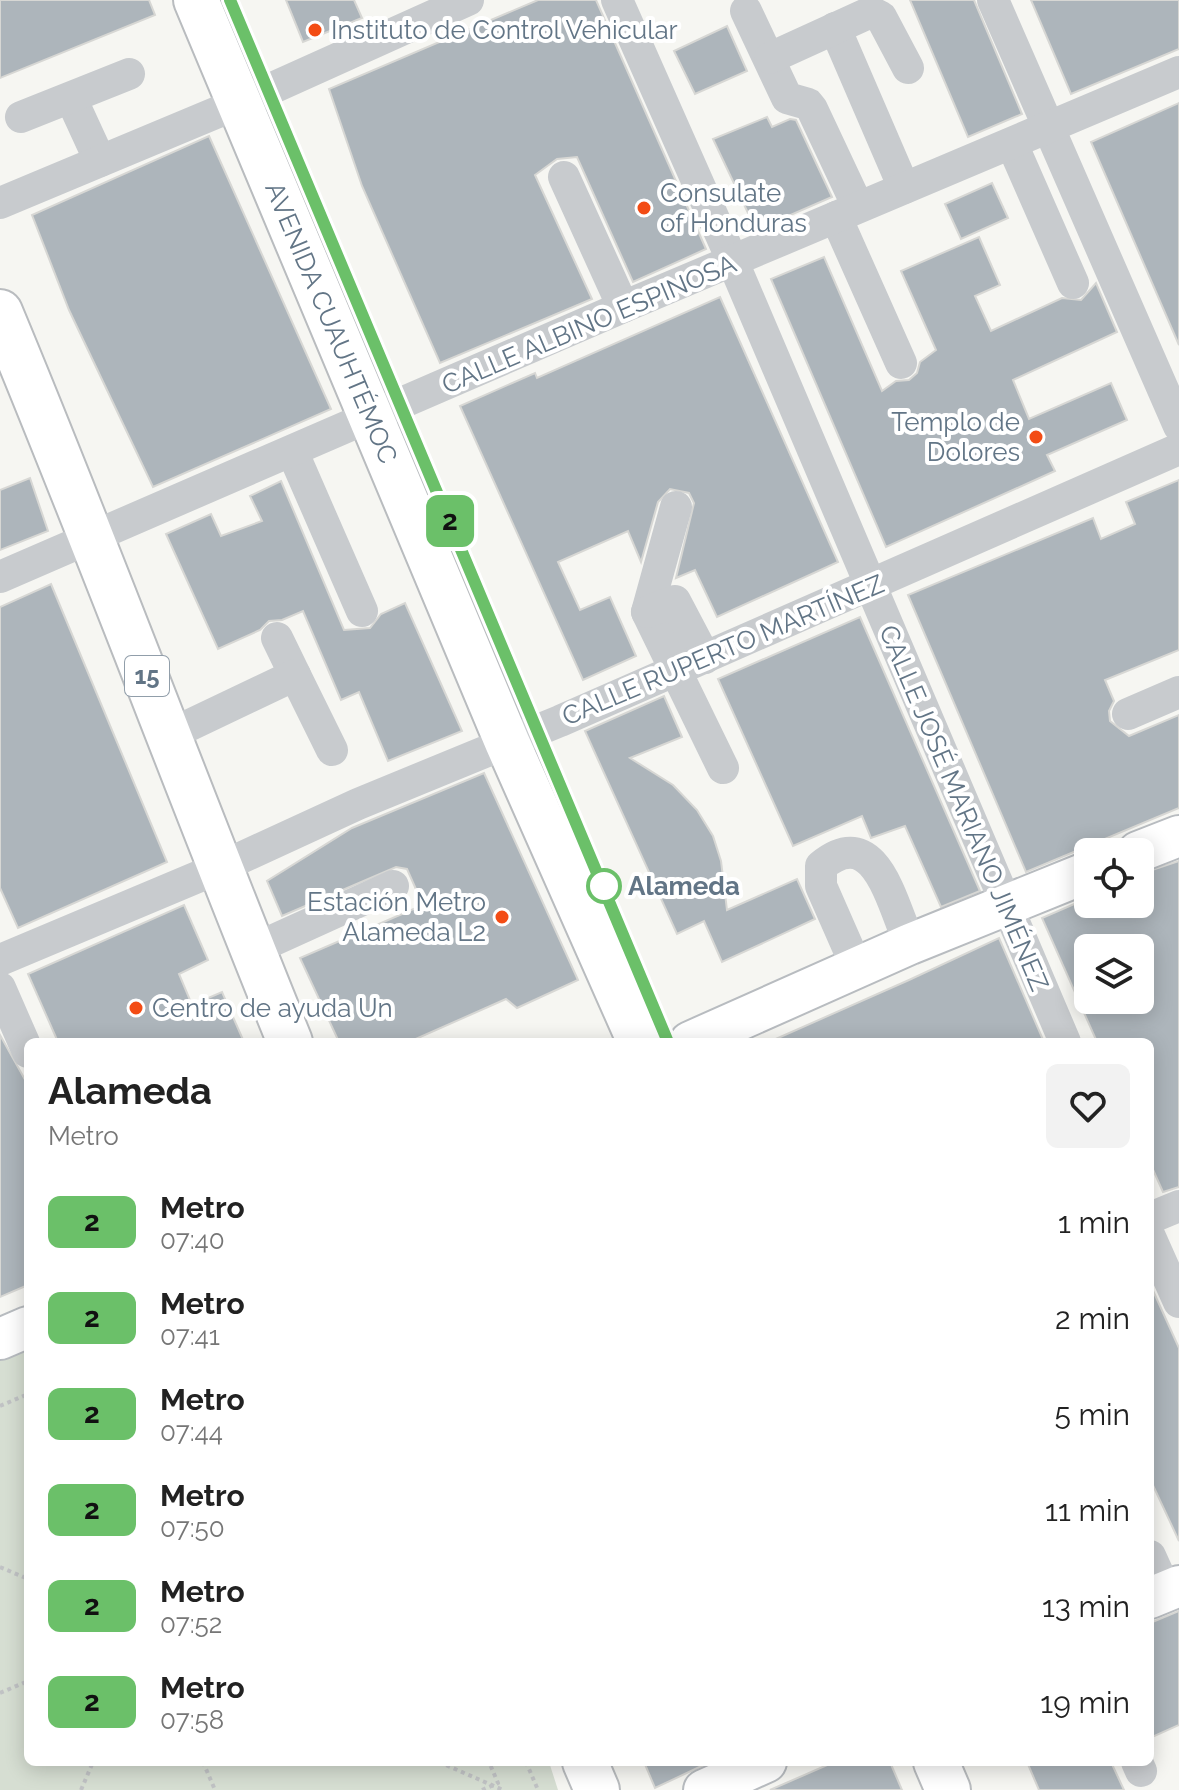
<!DOCTYPE html>
<html lang="es">
<head>
<meta charset="utf-8">
<style>
	body { margin:0; font-family:Raleway,sans-serif; background:#f2f2f2; color:#222; height:100vh; display:flex; flex-direction:column; font-size:30px; white-space:nowrap }
	* { box-sizing:border-box; margin:0 }
	p { font-size:26px; color:#767676 }
	.icon { flex:none; width:44px; height:44px; fill:none; stroke:currentColor; stroke-width:2; stroke-linecap:round; stroke-linejoin:round }
	.map { position:relative; flex:1; overflow:hidden }
	.side { position:absolute; left:24px; top:1038px; width:1130px; height:728px; display:flex; flex-direction:column; background:#fff; border-radius:12px; box-shadow:0 4px 20px #0003 }
	.side>* { flex:none }
	.badge { padding:0 16px; border-radius:12px; font-size:28px; line-height:52px }
	.buttons { position:absolute; left:1074px; top:838px; display:grid; gap:16px }
	.buttons a { display:grid; place-items:center; width:80px; height:80px; border-radius:12px; background:#fff; box-shadow:0 4px 20px #0003; font-size:40px }
	.map>.badge { position:absolute; translate:-50% -50%; box-shadow:0 0 0 4px #fff }
	.round { display:grid; place-items:center; flex:none; width:84px; height:84px; border-radius:12px; background:#f2f2f2 }
	.headline { display:flex; align-items:center; justify-content:space-between; height:136px; padding:0 24px }
	h1 { font-size:38px; font-weight:700; line-height:60px }
	ul { padding:0; list-style:none }
	li { display:flex; align-items:center; gap:24px; height:96px; padding:0 24px }
	li div { flex:1 }
	li b { display:block; font-size:30px }
	li em { font-style:normal }
	li .badge { min-width:88px; font-weight:700; text-align:center }
	.map>svg:first-child { display:block }
</style>
</head>
<body>
<div class="map">
<svg width="1179" height="1790" viewBox="0 0 1179 1790">
	<rect width="100%" height="100%" fill="#f6f6f2"/>
	<!-- green -->
	<polygon fill="#d6ded2" points="28,1336 28,1762 549,1762 558,1790 0,1790 0,1348"/>
	<!-- building -->
	<g fill="#adb5bb" stroke="#d7d7d4" stroke-width="2" fill-rule="evenodd">
		<polygon points="0,0 149,0 155,15 0,78"/>
		<polygon points="286,0 354,0 362,18 303,42"/>
		<polygon points="538,0 596,0 706,249 633,282 577,157 557,159 535,175 592,299 440,363 362,186 329,89"/>
		<polygon points="910,0 974,0 1022,114 968,137"/>
		<polygon points="1031,0 1179,0 1179,49 1071,94"/>
		<polygon points="727,26 747,71 695,94 674,51"/>
		<polygon points="1179,103 1179,345 1091,142"/>
		<polygon points="767,117 772,127 790,119 796,120 832,197 756,230 713,139"/>
		<polygon points="209,136 331,409 153,487 69,310 32,215"/>
		<polygon points="992,183 1008,218 961,239 945,204"/>
		<polygon points="979,237 1000,285 975,296 991,331 1062,298 1081,300 1096,283 1117,332 1013,380 1029,419 1111,383 1127,420 1047,455 1055,471 886,547 771,279 824,257 882,391 896,381 909,380 917,373 920,362 936,350 901,271"/>
		<polygon points="720,297 838,562 717,617 695,570 676,578 694,503 689,493 670,489 658,502 641,562 628,531 558,562 580,610 610,597 636,656 583,680 460,406 535,373 537,378"/>
		<polygon points="30,478 48,531 0,550 0,490"/>
		<polygon points="1179,480 1179,650 1105,680 1114,701 1109,711 1110,721 1129,736 1179,715 1179,808 1026,872 908,595 1093,518 1101,539 1135,524 1126,502"/>
		<polygon points="281,481 344,630 370,628 381,614 405,603 462,731 388,761 359,692 341,700 303,611 282,620 269,621 260,630 218,649 166,534 211,514 221,536 262,521 250,496"/>
		<polygon points="51,584 167,862 18,928 0,888 0,607"/>
		<polygon points="860,617 980,891 941,907 905,826 871,838 862,816 793,846 718,679"/>
		<polygon points="664,696 682,737 630,758 673,785 697,810 713,836 721,861 727,910 797,879 815,919 722,962 704,921 677,934 585,731"/>
		<polygon points="484,773 578,980 517,1008 506,999 409,1042 339,1042 300,958 423,905 407,869 396,867 282,916 267,881 352,828"/>
		<path d="M 1179,861 L 1179,1187 L 1163,1192 L 1150,1163 L 1150,1042 L 1097,1042 L 1042,918 L 1088,898 L 1088,904 L 1140,904 L 1140,874 ZM 1088,948 L 1140,948 L 1140,1000 L 1088,1000 Z"/>
		<polygon points="184,905 208,960 179,974 192,1005 222,992 244,1042 58,1042 28,974"/>
		<polygon points="999,938 1044,1042 769,1042 909,980"/>
		<polygon points="0,1035 28,1085 28,1285 0,1297"/>
		<polygon points="1150,1284 1179,1348 1179,1541 1150,1479"/>
		<polygon points="1179,1611 1179,1725 1150,1738 1150,1623"/>
		<polygon points="644,1762 710,1762 655,1788"/>
		<polygon points="834,1762 890,1762 902,1790 770,1790"/>
		<polygon points="1027,1762 1111,1762 1124,1790 1039,1790"/>
	</g>
	<g fill="none" stroke-linecap="round" stroke-linejoin="round">
		<!-- major casing -->
		<g stroke="#b8bcc0" stroke-width="44">
			<g id="major">
				<polyline points="1138,852 1179,836"/>
				<polyline points="690,1042 910,944 1088,872"/>
				<polyline points="0,1339 28,1327"/>
				<polyline points="1150,1598 1179,1586"/>
				<polyline points="704,1790 766,1762"/>
			</g>
		</g>
		<!-- highway casing -->
		<g stroke="#b9bcbf" stroke-width="48">
			<g id="highway">
				<path id="s1" d="M 196,0 L 507,742 L 640,1042"/>
				<path d="M 0,312 C 101,554 191,799 290,1042"/>
				<polyline points="585,1762 597,1790"/>
				<polyline points="936,1762 948,1790"/>
			</g>
		</g>
		<!-- path -->
		<g stroke="#c0c2c4" stroke-width="4" stroke-dasharray="4 4" stroke-linecap="butt">
			<polyline points="0,1406 28,1394"/>
			<polyline points="0,1567 28,1579"/>
			<polyline points="0,1693 28,1681"/>
			<polyline points="203,1762 215,1790"/>
			<polyline points="439,1762 503,1790"/>
			<polyline points="526,1762 538,1790"/>
			<polyline points="81,1790 93,1762"/>
			<polyline points="482,1790 498,1783 489,1762"/>
		</g>
		<!-- minor -->
		<g stroke="#c8cbce" stroke-width="32">
			<polyline points="617,0 733,262 1065,1042"/>
			<polyline points="993,0 1179,426"/>
			<polyline points="746,11 787,98 808,104 812,109 858,207"/>
			<polyline points="835,28 904,188"/>
			<polyline points="770,58 871,12 881,17 908,68"/>
			<polyline points="71,98 100,161"/>
			<polyline points="21,117 129,74"/>
			<polyline points="1012,144 1073,283"/>
			<polyline points="564,177 623,307"/>
			<polyline points="0,203 237,104 468,0"/>
			<polyline points="836,217 901,363"/>
			<polyline points="293,453 362,611"/>
			<polyline points="676,507 647,612 723,768"/>
			<polyline points="0,577 623,307 1179,72"/>
			<polyline points="647,612 675,601 705,658"/>
			<polyline points="277,638 295,675"/>
			<polyline points="1128,714 1179,692"/>
			<polyline points="169,735 295,675 332,750"/>
			<polyline points="252,950 393,886"/>
			<polyline points="0,960 219,868 358,804 560,721 1179,449"/>
			<path d="M 857,968 L 821,886 L 821,866 C 876,820 892,905 910,944"/>
			<polyline points="0,988 28,1052"/>
			<polyline points="1150,1218 1179,1206"/>
			<polyline points="1150,1237 1179,1302"/>
			<polyline points="1150,1556 1166,1591"/>
			<polyline points="1137,1762 1141,1771"/>
		</g>
		<!-- major -->
		<use href="#major" stroke="#fff" stroke-width="40"/>
		<!-- highway -->
		<use href="#highway" stroke="#fff" stroke-width="44"/>
	</g>
	<g fill="none" stroke-linecap="round" stroke-linejoin="round">
		<!-- line casing -->
		<g stroke="#fff" stroke-width="18">
			<polyline id="line" points="230,0 668,1042"/>
		</g>
		<!-- line -->
		<use href="#line" stroke="#6bc069" stroke-width="12"/>
	</g>
	<!-- markers -->
	<g fill="#f34c15" stroke="#fff" stroke-width="3">
		<circle cx="315" cy="30" r="8"/>
		<circle cx="644" cy="208" r="8"/>
		<circle cx="1036" cy="437" r="8"/>
		<circle cx="502" cy="917" r="8"/>
		<circle cx="136" cy="1008" r="8"/>
	</g>
	<circle fill="#fff" stroke="#6bc069" stroke-width="4" cx="604" cy="886" r="16"/>
	<g text-anchor="middle" stroke-width="8" stroke-linejoin="round" paint-order="stroke">
		<!-- shield labels -->
		<rect fill="#fff" stroke="#919eaa" stroke-width="2" x="125" y="656" width="44" height="40" rx="6"/>
		<g font-size="24" font-weight="bold" fill="#627586">
			<text x="147" y="684">15</text>
		</g>
		<!-- poi labels -->
		<g font-size="26" fill="#627586" stroke="#fff" text-anchor="start">
			<text x="331" y="39">Instituto de Control Vehicular</text>
			<text x="660" y="202">Consulate<tspan x="660" dy="30">of Honduras</tspan></text>
			<text x="1020" y="431" text-anchor="end">Templo de<tspan x="1020" dy="30">Dolores</tspan></text>
			<text x="486" y="911" text-anchor="end">Estación Metro<tspan x="486" dy="30">Alameda L2</tspan></text>
			<text x="152" y="1017">Centro de ayuda Un</text>
		</g>
		<!-- street labels -->
		<g font-size="26" fill="#627586" stroke="#fff">
			<text dy="9" stroke="none"><textPath href="#s1" startOffset="350">AVENIDA CUAUHTÉMOC</textPath></text>
			<text transform="translate(589 324) rotate(-23)" y="9">CALLE ALBINO ESPINOSA</text>
			<text transform="translate(723 650) rotate(-23)" y="9">CALLE RUPERTO MARTÍNEZ</text>
			<text transform="translate(964 808) rotate(67)" y="9">CALLE JOSÉ MARIANO JIMÉNEZ</text>
		</g>
		<!-- stop labels -->
		<g font-size="26" font-weight="bold" fill="#627586" stroke="#fff" text-anchor="start">
			<text x="628" y="895">Alameda</text>
		</g>
	</g>
</svg>
<div class="buttons">
<a><svg class="icon" aria-label="locate" viewBox="0 0 24 24"><circle cx="12" cy="12" r="6"/><path d="M12 2v4M12 18v4M2 12h4M18 12h4"/></svg></a>
<a><svg class="icon" aria-label="layers" viewBox="0 0 24 24"><path d="M12 4l9 5-9 5-9-5zM3 14l9 5 9-5"/></svg></a>
</div>
<b class="badge" style="left:450px;top:521px;background:#6bc069;color:#111">2</b>
<section class="side">
<div class="headline"><div><h1>Alameda</h1><p>Metro</p></div><a class="round"><svg class="icon" aria-label="heart" viewBox="0 0 24 24"><path d="M12 20l-8-8c-3-5 5-10 8-4 3-6 11-1 8 4z"/></svg></a></div>
<ul>
<li><span class="badge" style="background:#6bc069;color:#111">2</span><div><b>Metro</b><p>07:40</p></div><em>1 min</em></li>
<li><span class="badge" style="background:#6bc069;color:#111">2</span><div><b>Metro</b><p>07:41</p></div><em>2 min</em></li>
<li><span class="badge" style="background:#6bc069;color:#111">2</span><div><b>Metro</b><p>07:44</p></div><em>5 min</em></li>
<li><span class="badge" style="background:#6bc069;color:#111">2</span><div><b>Metro</b><p>07:50</p></div><em>11 min</em></li>
<li><span class="badge" style="background:#6bc069;color:#111">2</span><div><b>Metro</b><p>07:52</p></div><em>13 min</em></li>
<li><span class="badge" style="background:#6bc069;color:#111">2</span><div><b>Metro</b><p>07:58</p></div><em>19 min</em></li>
</ul>
</section>
</div>
</body>
</html>
